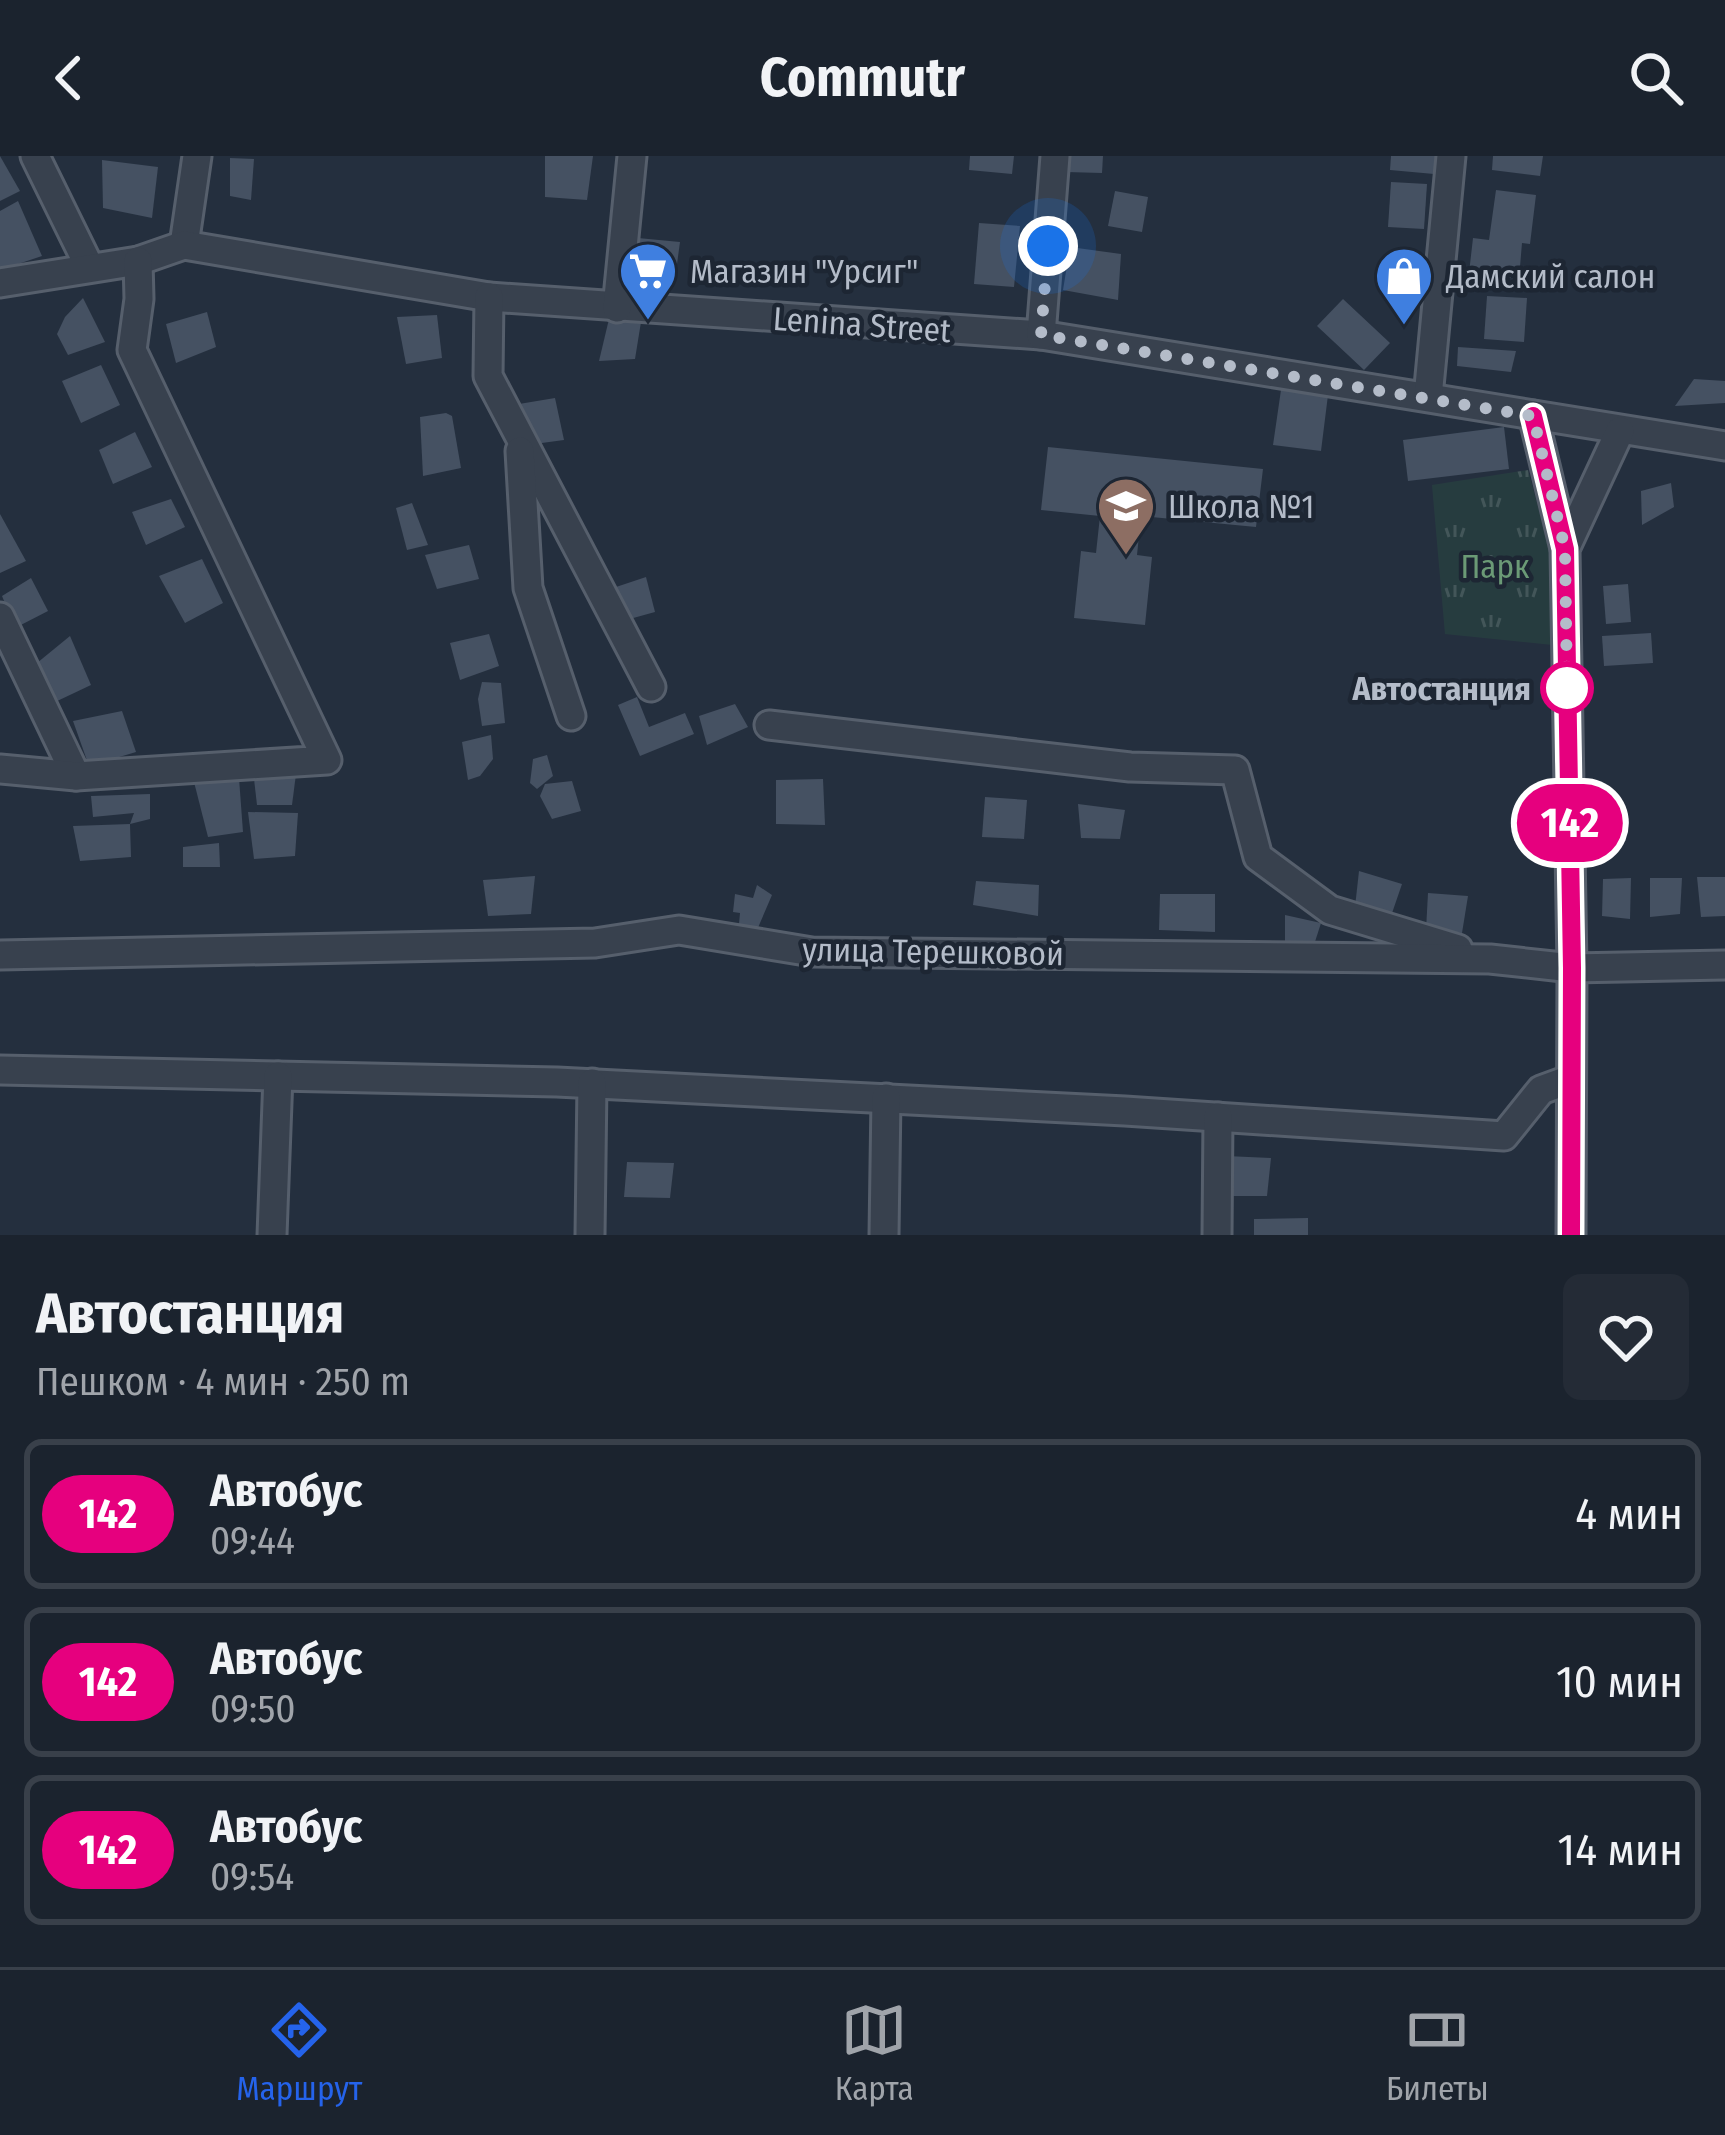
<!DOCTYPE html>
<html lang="ru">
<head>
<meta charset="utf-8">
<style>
	body { margin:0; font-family:"Fira Sans Condensed",sans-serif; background:#242b36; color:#f1f3f6; height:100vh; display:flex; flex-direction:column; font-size:45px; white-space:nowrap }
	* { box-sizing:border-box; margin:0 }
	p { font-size:39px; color:#a0a4aa }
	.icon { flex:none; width:66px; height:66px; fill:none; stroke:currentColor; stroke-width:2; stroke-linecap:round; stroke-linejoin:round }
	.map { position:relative; height:1079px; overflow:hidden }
	.side { display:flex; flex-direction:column; background:#1b232e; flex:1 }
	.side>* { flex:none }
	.badge { padding:0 24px; border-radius:39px; font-size:42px; line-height:78px }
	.you { position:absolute; width:60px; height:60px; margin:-30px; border:9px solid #fff; border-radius:50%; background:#1a73e8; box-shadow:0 0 0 18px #1a73e833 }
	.map>.badge { position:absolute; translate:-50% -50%; box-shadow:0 0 0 6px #fff }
	.round { display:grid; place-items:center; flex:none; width:126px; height:126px; border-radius:18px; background:#242b36 }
	.headline { display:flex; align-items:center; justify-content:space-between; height:204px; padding:0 36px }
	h1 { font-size:57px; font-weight:700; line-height:90px }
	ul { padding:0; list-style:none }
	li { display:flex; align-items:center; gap:36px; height:150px; margin:0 24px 18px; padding:0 12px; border:6px solid #39404a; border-radius:18px }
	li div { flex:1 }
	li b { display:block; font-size:45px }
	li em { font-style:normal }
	li .badge { min-width:132px; font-weight:700; text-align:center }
	header { display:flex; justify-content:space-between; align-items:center; height:156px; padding:0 36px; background:#1b232e; font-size:54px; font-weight:700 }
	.tabs { display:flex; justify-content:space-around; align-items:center; height:168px; border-top:3px solid #39404a; background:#1b232e; font-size:33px; color:#a0a4aa }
	.tabs a { display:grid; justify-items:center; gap:6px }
	.tabs .active { color:#2563eb }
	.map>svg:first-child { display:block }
</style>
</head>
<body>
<header><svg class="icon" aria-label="back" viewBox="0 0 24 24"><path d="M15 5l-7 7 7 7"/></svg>Commutr<svg class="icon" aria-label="search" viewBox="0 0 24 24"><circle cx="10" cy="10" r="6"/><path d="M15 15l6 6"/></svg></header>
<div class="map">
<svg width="1725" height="1079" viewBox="0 0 1725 1079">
	<defs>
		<pattern id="park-tufts" width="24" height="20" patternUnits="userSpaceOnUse" patternTransform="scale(3)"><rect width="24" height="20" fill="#263c3f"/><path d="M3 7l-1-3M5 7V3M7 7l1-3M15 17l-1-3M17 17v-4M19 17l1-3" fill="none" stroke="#435659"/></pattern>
	</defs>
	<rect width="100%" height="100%" fill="#242f3e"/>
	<!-- park -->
	<polygon fill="url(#park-tufts)" points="1528,314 1551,399 1553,489 1445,478 1432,329"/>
	<!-- building -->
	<g fill="#455162">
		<polygon points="0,0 20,35 0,45"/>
		<polygon points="545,0 593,0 587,44 545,41"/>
		<polygon points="970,0 1014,0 1012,18 969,14"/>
		<polygon points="1068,0 1103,0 1102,17 1066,16"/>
		<polygon points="1391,0 1436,0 1434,18 1390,14"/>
		<polygon points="1493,0 1543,0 1540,20 1492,14"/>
		<polygon points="230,2 254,3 251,44 230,40"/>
		<polygon points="102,4 158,11 152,62 103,52"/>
		<polygon points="1391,26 1427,28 1424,73 1388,71"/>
		<polygon points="1496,34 1536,39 1530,88 1522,87 1519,123 1469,117 1473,82 1489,84"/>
		<polygon points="1115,35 1148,41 1142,76 1108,70"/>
		<polygon points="18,45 42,100 0,114 0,55"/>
		<polygon points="979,67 1020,70 1014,131 974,128"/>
		<polygon points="638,82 680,86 674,130 631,127"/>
		<polygon points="1070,91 1121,98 1118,144 1063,134"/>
		<polygon points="1487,140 1527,142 1524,186 1484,183"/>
		<polygon points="83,142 105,186 68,199 57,178 65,161"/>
		<polygon points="1343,143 1390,187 1364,214 1317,170"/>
		<polygon points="207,156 216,191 176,207 166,168"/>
		<polygon points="437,159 442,202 406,208 397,161"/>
		<polygon points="609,163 641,166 635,203 599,205"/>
		<polygon points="1458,191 1516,195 1511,216 1457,210"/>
		<polygon points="101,209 120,249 81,267 62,225"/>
		<polygon points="1694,223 1725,225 1725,247 1675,250"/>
		<polygon points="1281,234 1328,239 1321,295 1273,289"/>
		<polygon points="555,242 564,284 527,289 519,248"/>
		<polygon points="446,257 452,260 461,312 423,320 420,261"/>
		<polygon points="1504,271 1509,313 1408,325 1403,284"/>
		<polygon points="135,276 152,311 113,328 99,294"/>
		<polygon points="1048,291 1263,313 1256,371 1141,360 1137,399 1152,401 1145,469 1074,462 1081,395 1096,397 1100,360 1041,354"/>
		<polygon points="1671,327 1674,351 1642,369 1641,335"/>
		<polygon points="171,343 185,371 146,389 132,356"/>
		<polygon points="412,347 428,389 407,394 396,352"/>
		<polygon points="0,358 26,405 0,417"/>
		<polygon points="469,389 479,423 437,433 425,399"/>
		<polygon points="202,403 223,447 185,467 159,420"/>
		<polygon points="646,421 655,456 626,464 610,433"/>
		<polygon points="31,422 48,455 15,472 2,440"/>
		<polygon points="1628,428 1631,466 1606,468 1603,430"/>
		<polygon points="1651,477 1653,507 1604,510 1602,480"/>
		<polygon points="489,478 499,510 460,524 450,487"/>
		<polygon points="70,480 91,529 53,547 37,507"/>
		<polygon points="482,526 501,527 505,567 482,570 478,543"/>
		<polygon points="637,541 649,571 685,557 694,578 640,600 618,549"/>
		<polygon points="735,548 748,571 707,589 699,560"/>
		<polygon points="122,555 136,596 89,610 73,565"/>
		<polygon points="491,579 493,603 480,620 468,624 462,586"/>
		<polygon points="547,599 553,620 537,633 530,627 533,603"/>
		<polygon points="296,618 292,649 257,649 254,623"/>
		<polygon points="239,622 243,676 208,681 194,626"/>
		<polygon points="823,623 825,669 776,668 776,624"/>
		<polygon points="572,625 581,655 552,663 540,640 545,628"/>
		<polygon points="150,638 150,663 130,668 134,657 93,661 91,640"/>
		<polygon points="985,641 1027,644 1024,683 982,681"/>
		<polygon points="1078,648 1125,654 1120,683 1081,682"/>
		<polygon points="248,656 298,657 295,700 254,703"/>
		<polygon points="130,668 131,701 80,705 73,670"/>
		<polygon points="219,687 220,711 183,711 183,691"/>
		<polygon points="1359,715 1402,728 1391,760 1355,751"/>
		<polygon points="535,720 531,758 488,760 483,724"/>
		<polygon points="1697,721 1725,721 1725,760 1701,761"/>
		<polygon points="1631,722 1630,763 1602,760 1603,723"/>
		<polygon points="1650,722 1682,722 1680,758 1650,761"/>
		<polygon points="976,725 1039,729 1038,760 973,749"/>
		<polygon points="757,729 772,739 757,774 739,768 740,757 733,756 735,738 753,742"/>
		<polygon points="1428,737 1468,740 1462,777 1426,774"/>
		<polygon points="1160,738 1215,738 1215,776 1159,774"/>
		<polygon points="1285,759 1321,767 1313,792 1285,791"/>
		<polygon points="1226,1000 1271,1002 1267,1040 1223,1040"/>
		<polygon points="627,1006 674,1007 670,1042 624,1041"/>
		<polygon points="1308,1062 1308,1079 1254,1079 1254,1063"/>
	</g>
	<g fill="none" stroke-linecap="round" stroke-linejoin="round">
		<!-- minor casing -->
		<g stroke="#565f6c" stroke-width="33">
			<g id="minor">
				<polyline points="35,0 89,110"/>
				<polyline points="184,89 197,0"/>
				<polyline points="0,127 138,105 184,89 489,141 1041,179 1725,290"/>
				<polyline points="489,141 488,220 651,531"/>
				<polyline points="617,152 632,0"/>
				<polyline points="1041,179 1055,0"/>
				<polyline points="1428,241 1451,0"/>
				<polyline points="1533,259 1565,393"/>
				<polyline points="520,295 528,432 571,560"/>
				<polyline points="0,461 76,620"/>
				<polyline points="769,569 1130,611 1235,614 1258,701 1330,754 1458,793"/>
				<polyline points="0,613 76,620 327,604 132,194 139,143 138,105"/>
				<polyline points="0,799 595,787 679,774 812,796 1490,803 1572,812 1725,809"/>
				<polyline points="0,914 557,926 1125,955 1504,980 1541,934 1571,923"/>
				<polyline points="272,1079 278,920"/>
				<polyline points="590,1079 592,927"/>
				<polyline points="884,1079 886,942"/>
				<polyline points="1217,1079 1218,961"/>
				<polyline points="1571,1079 1572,812 1565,393 1620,275"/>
			</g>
		</g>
		<!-- minor -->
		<use href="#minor" stroke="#38414e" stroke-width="27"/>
	</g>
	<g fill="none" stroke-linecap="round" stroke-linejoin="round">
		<!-- line casing -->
		<g stroke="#fff" stroke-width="27">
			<polyline id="line" points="1533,260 1565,393 1572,812 1571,1079"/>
		</g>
		<!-- line -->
		<use href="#line" stroke="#e6007e" stroke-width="18"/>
		<!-- walk -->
		<polyline stroke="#b4bcc9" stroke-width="12" stroke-dasharray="0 21.6" points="1048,90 1041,179 1533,260 1565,393 1567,532"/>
	</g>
	<!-- icons -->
	<defs>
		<g id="supermarket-pin" transform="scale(3)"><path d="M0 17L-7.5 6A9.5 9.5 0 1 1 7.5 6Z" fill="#3f7fe0" stroke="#1d2633"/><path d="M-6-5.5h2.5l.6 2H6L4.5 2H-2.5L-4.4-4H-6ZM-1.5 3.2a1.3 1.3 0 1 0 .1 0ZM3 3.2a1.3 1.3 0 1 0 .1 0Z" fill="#fff"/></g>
		<g id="shop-pin" transform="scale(3)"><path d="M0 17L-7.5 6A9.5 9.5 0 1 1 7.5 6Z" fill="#3f7fe0" stroke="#1d2633"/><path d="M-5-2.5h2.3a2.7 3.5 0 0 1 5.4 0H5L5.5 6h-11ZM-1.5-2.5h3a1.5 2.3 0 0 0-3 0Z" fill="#fff"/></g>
		<g id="school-pin" transform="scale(3)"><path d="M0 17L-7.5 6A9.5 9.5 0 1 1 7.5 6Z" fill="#8d6e63" stroke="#1d2633"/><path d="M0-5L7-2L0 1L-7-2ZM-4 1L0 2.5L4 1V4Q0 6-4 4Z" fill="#fff"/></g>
	</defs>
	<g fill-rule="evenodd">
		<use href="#supermarket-pin" x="648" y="115"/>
		<use href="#shop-pin" x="1404" y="120"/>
		<use href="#school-pin" x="1126" y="350"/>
	</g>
	<!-- markers -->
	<circle fill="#fff" stroke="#e6007e" stroke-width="6" cx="1567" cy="532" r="24"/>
	<g text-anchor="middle" stroke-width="9" stroke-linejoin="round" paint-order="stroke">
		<!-- poi labels -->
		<g font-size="33" fill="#b4bcc9" stroke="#1d2633" text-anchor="start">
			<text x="690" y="127">Магазин "Урсиг"</text>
			<text x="1446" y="132">Дамский салон</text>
			<text x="1168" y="362">Школа №1</text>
		</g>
		<!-- street labels -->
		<g font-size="33" fill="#b4bcc9" stroke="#1d2633">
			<text transform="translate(862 168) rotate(4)" y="12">Lenina Street</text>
			<text transform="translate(933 795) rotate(1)" y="12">улица Терешковой</text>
		</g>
		<!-- park labels -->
		<g font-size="33" fill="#6b9a76" stroke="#1d2633">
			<text x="1495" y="422">Парк</text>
		</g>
		<!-- stop labels -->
		<g font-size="33" font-weight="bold" fill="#b4bcc9" stroke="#1d2633" text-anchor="end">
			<text x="1531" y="544">Автостанция</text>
		</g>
	</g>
</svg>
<div class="you" style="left:1048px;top:90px"></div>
<b class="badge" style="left:1570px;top:667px;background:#e6007e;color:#fff">142</b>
</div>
<section class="side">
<div class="headline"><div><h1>Автостанция</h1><p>Пешком · 4 мин · 250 m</p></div><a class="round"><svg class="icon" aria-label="heart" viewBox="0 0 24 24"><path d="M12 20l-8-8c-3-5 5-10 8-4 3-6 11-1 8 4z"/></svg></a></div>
<ul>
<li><span class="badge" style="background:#e6007e;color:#fff">142</span><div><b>Автобус</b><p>09:44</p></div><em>4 мин</em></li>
<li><span class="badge" style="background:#e6007e;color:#fff">142</span><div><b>Автобус</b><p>09:50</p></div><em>10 мин</em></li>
<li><span class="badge" style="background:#e6007e;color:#fff">142</span><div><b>Автобус</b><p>09:54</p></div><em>14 мин</em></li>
</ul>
</section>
<nav class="tabs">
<a class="active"><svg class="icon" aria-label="directions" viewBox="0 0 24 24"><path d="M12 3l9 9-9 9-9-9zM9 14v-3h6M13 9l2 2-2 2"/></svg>Маршрут</a>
<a><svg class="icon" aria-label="map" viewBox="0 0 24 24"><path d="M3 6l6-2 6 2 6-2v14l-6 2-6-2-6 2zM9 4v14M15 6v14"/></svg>Карта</a>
<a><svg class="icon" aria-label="tickets" viewBox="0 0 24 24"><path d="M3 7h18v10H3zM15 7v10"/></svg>Билеты</a>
</nav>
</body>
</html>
